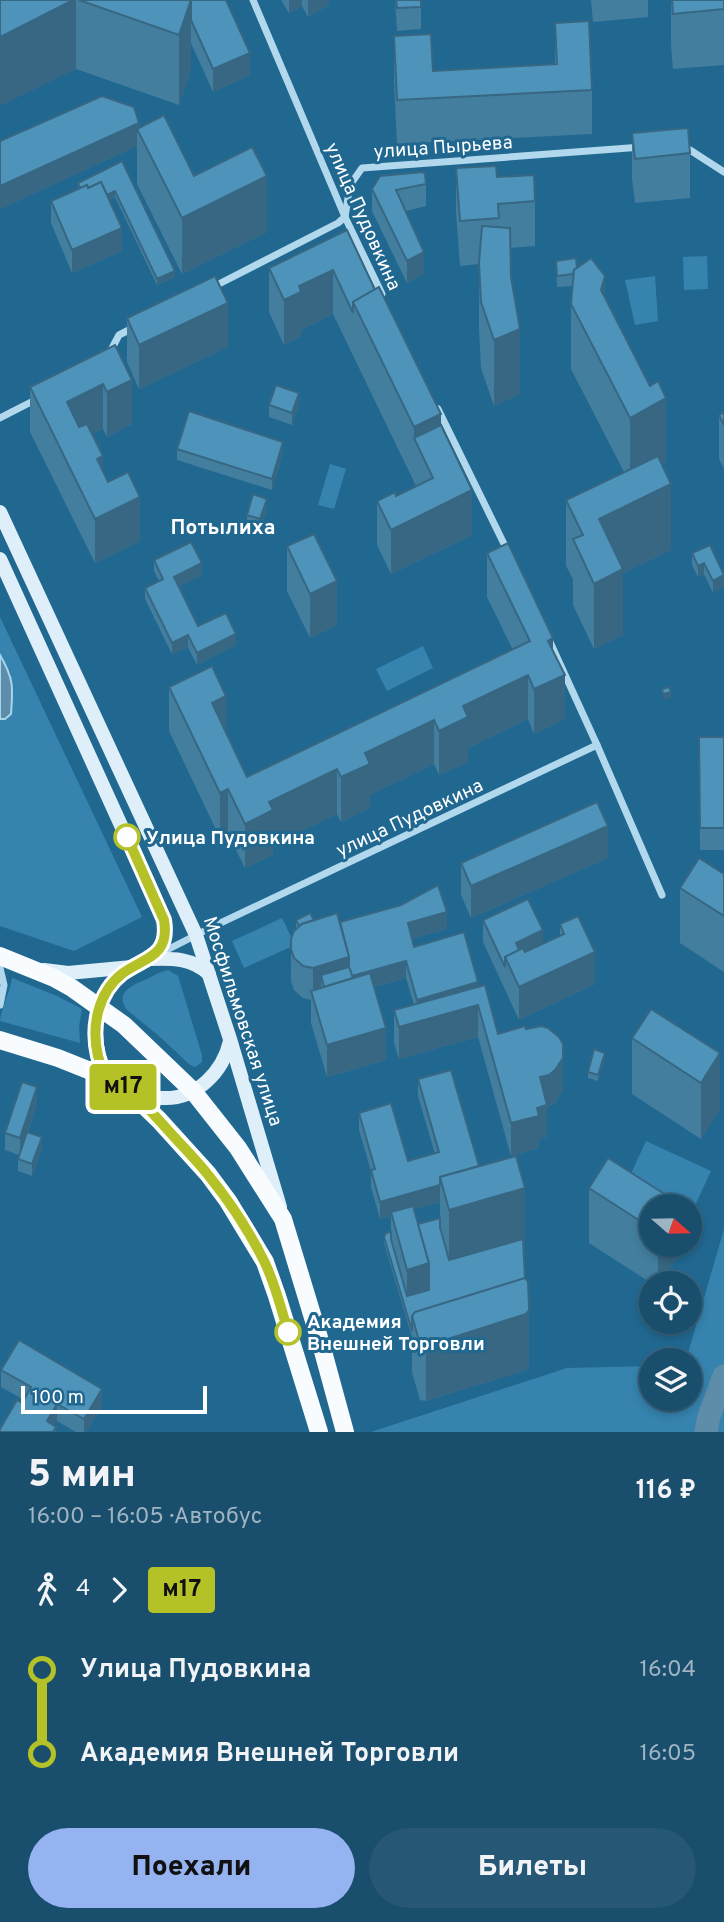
<!DOCTYPE html>
<html lang="ru">
<head>
<meta charset="utf-8">
<style>
	body { margin:0; font-family:Overpass,sans-serif; background:#265875; color:#f1f3f6; height:100vh; display:flex; flex-direction:column; font-size:26px; white-space:nowrap }
	* { box-sizing:border-box; margin:0 }
	p { font-size:23px; color:#9fb4c2 }
	.icon { flex:none; width:38px; height:38px; fill:none; stroke:currentColor; stroke-width:2; stroke-linecap:round; stroke-linejoin:round }
	.map { position:relative; height:1432px; overflow:hidden }
	.panel { display:flex; flex-direction:column; background:#194e6d; flex:1 }
	.panel>* { flex:none }
	.badge { padding:0 14px; border-radius:5px; font-size:24px; line-height:46px }
	.needle { width:46px; rotate:110deg }
	.controls { position:absolute; left:639px; top:1194px; display:grid; gap:14px }
	.controls a { display:grid; place-items:center; width:63px; height:63px; border-radius:50%; background:#194e6d; box-shadow:0 4px 10px #0003,0 0 0 2px #376580; font-size:35px }
	.scale { position:absolute; left:21px; bottom:18px; width:186px; box-sizing:border-box; padding-left:7px; border:4px solid #fff; border-top:0; font-size:19px; line-height:24px; white-space:nowrap; color:#fff; -webkit-text-stroke:5px #216891; paint-order:stroke }
	.map>.badge { position:absolute; translate:-50% -50%; box-shadow:0 0 0 4px #fff }
	.legs { display:flex; align-items:center; gap:10px; height:77px; padding:0 28px; font-size:23px }
	.legs p { margin-inline-start:auto }
	.overview { display:flex; align-items:center; justify-content:space-between; height:119px; padding:0 28px }
	h1 { font-size:38px; font-weight:800; line-height:52px }
	.cta { display:flex; gap:14px; margin-top:auto; padding:14px 28px }
	.cta a { flex:1; height:80px; border-radius:42px; background:#95b2f1; color:#111; font-size:28px; font-weight:800; line-height:80px; text-align:center }
	.cta a+a { background:#265875; color:#f1f3f6 }
	ul { padding:0 28px; list-style:none }
	li { display:flex; align-items:center; gap:24px; height:84px; font-size:26px }
	li i { display:grid; place-items:center; width:10px; height:100%; margin:0 9px; background:currentColor }
	li i::after { content:''; width:18px; height:18px; margin:-9px; border:5px solid; border-radius:50%; background:#194e6d }
	li p { margin-inline-start:auto }
	li:first-child i { background:linear-gradient(#0000 50%,currentColor 0) }
	li:last-child i { background:linear-gradient(currentColor 50%,#0000 0) }
	.map>svg:first-child { display:block }
</style>
</head>
<body>
<div class="map">
<svg width="724" height="1432" viewBox="0 0 724 1432">
	<rect width="100%" height="100%" fill="#216891"/>
	<!-- green -->
	<g fill="#3583ae">
		<polygon points="707,256 708,289 684,290 683,257"/>
		<polygon points="655,276 658,321 635,325 625,280"/>
		<polygon points="330,464 346,469 334,509 318,505"/>
		<polygon points="0,617 142,917 74,951 0,926 0,719 5,719 11,674 0,655"/>
		<polygon points="423,646 433,668 387,691 376,669"/>
		<polygon points="282,918 295,945 244,968 232,941"/>
		<path d="M 168,970 L 178,976 L 202,1055 L 202,1062 L 195,1067 L 190,1065 L 159,1036 L 127,1010 C 114,992 133,985 147,979 C 154,975 160,972 168,970 Z"/>
		<path d="M 12,978 L 57,996 L 82,1009 L 79,1027 L 80,1043 L 0,1021 C 1,1009 10,992 12,978 Z"/>
		<polygon points="646,1141 711,1171 690,1216 690,1206 651,1206 622,1193"/>
		<polygon points="724,1229 724,1432 371,1432 567,1368 651,1366 651,1398 690,1398 690,1360 686,1360"/>
	</g>
	<!-- water -->
	<path fill="#5e8da9" stroke="#a6d5ee" stroke-width="2" d="M 0,655 C 14,679 13,687 11,714 L 5,719 L 0,719 Z"/>
	<g fill="none" stroke-linecap="round" stroke-linejoin="round">
		<!-- river -->
		<polyline stroke="#5e8da9" stroke-width="23" points="706,1432 709,1416 724,1376"/>
		<!-- street -->
		<g stroke="#b2d8ed" stroke-width="7">
			<polyline points="253,0 345,217 382,294"/>
			<polyline points="681,148 690,150 724,172"/>
			<polyline points="211,288 338,223 345,217 350,185 362,168 642,147"/>
			<polyline points="110,352 119,335 135,327"/>
			<polyline points="438,409 508,552"/>
			<polyline points="0,418 37,399"/>
			<polyline points="550,642 597,745 662,895"/>
			<polyline points="159,954 212,927 597,745"/>
			<polyline points="0,968 4,985 0,1005"/>
		</g>
		<!-- secondary -->
		<g stroke="#deeffa" stroke-width="14">
			<polyline points="0,512 196,935 230,1039 280,1207"/>
			<path d="M 0,559 L 164,920 C 166,931 166,942 158,951 C 149,962 134,965 122,974 C 90,999 90,1045 108,1078"/>
			<path d="M 150,959 C 172,958 192,958 209,974"/>
			<polyline points="44,970 68,973 132,967"/>
			<path d="M 129,1091 C 140,1094 151,1098 162,1098 C 196,1100 223,1072 230,1041"/>
		</g>
		<!-- primary -->
		<g stroke="#f8fcff" stroke-width="18">
			<polyline points="0,956 54,978 72,988 124,1025 193,1091 238,1148 283,1219 321,1344 345,1432"/>
			<polyline points="0,1040 58,1058 108,1078 128,1090 159,1120 208,1174 228,1201 265,1262 277,1296 319,1432"/>
		</g>
	</g>
	<!-- wall -->
	<g fill="#437e9f" fill-rule="evenodd">
		<polygon points="0,0 226,0 250,75 213,92 191,43 191,70 179,105 76,69"/>
		<polygon points="281,0 329,0 329,5 308,17 302,6 289,13"/>
		<polygon points="395,0 421,0 421,29 397,31"/>
		<polygon points="591,0 648,0 648,17 593,22"/>
		<polygon points="671,0 724,0 724,65 673,69 671,44"/>
		<polygon points="555,23 592,90 592,134 397,144 394,81 394,36 433,71 555,64"/>
		<polygon points="139,127 194,176 267,232 182,274 137,184 137,146 0,209"/>
		<polygon points="632,133 690,153 690,198 635,203 632,178"/>
		<polygon points="122,161 175,277 157,285 115,197 109,200 122,251 72,273 51,223 51,201 78,189 78,183"/>
		<polygon points="456,168 497,177 535,201 535,246 510,248 511,277 520,394 494,406 481,368 479,329 479,264 460,266 456,213"/>
		<polygon points="426,184 426,206 406,211 424,274 407,283 372,211 372,189"/>
		<polygon points="347,230 441,425 472,535 391,574 377,545 377,501 396,496 416,486 333,314 301,330 301,336 284,345 269,312 269,268"/>
		<polygon points="556,261 577,268 605,297 666,463 662,465 671,550 623,573 623,635 594,649 573,605 573,579 566,566 566,500 624,472 571,369 571,304 572,286 557,287"/>
		<polygon points="127,318 228,347 139,389 127,362"/>
		<polygon points="115,345 132,424 107,437 103,429 92,434 103,471 140,541 95,563 30,432 30,387"/>
		<polygon points="269,405 299,405 292,425 269,417"/>
		<polygon points="724,412 724,469 719,459 719,415"/>
		<polygon points="177,449 283,453 272,490 177,460"/>
		<polygon points="267,510 260,531 247,527 247,515"/>
		<polygon points="287,546 337,625 310,638 287,591"/>
		<polygon points="487,553 553,651 565,719 534,734 528,719 468,748 468,762 439,775 434,764 370,795 370,808 341,822 337,814 273,845 273,855 245,868 228,834 220,838 169,731 169,687 226,734 247,777 513,650 487,597"/>
		<polygon points="692,553 724,576 724,587 713,593 704,574 698,577 692,565"/>
		<polygon points="154,560 202,575 179,586 198,626 236,645 197,665 188,647 172,654 145,599 145,588 159,581 154,571"/>
		<polygon points="699,737 724,737 724,850 700,850"/>
		<polygon points="608,858 471,918 461,895 461,863"/>
		<polygon points="724,874 724,972 680,943 680,888"/>
		<polygon points="296,920 314,920 447,929 412,939 414,947 478,987 498,1034 563,1090 555,1103 547,1107 547,1137 539,1139 539,1148 511,1156 478,1037 399,1059 394,1043 394,1010 414,1005 406,978 374,987 386,1060 327,1077 311,1023 311,1000 303,998 294,990 291,981 291,949 296,929"/>
		<polygon points="483,920 543,944 560,936 560,924 595,984 519,1020 483,942"/>
		<polygon points="651,1009 720,1109 701,1139 632,1094 632,1038"/>
		<polygon points="605,1058 598,1081 588,1078 588,1072"/>
		<path d="M 418,1079 L 479,1166 L 525,1244 L 523,1244 L 525,1279 L 529,1306 L 529,1366 L 526,1370 L 426,1401 L 420,1400 L 412,1372 L 412,1337 L 384,1243 L 384,1237 L 391,1232 L 391,1216 L 380,1219 L 371,1187 L 371,1171 L 359,1130 L 359,1113 L 408,1161 L 435,1154 L 418,1096 ZM 440,1202 L 440,1218 L 418,1224 L 414,1209 Z"/>
		<polygon points="37,1104 28,1132 42,1148 32,1176 18,1171 18,1159 19,1155 5,1150 5,1133"/>
		<polygon points="589,1188 677,1206 651,1206 651,1244 677,1244 677,1258 661,1283 651,1283 589,1243"/>
		<polygon points="1,1370 102,1406 86,1432 76,1432 57,1421 54,1425 56,1432 24,1400 1,1387"/>
	</g>
	<!-- shaded-wall -->
	<g fill="#376782">
		<polygon points="73,0 76,0 76,69 0,106 0,37"/>
		<polygon points="191,0 191,70 179,105 179,35"/>
		<polygon points="289,0 302,0 302,6 289,13"/>
		<polygon points="308,0 329,0 329,5 308,17"/>
		<polygon points="250,53 250,75 213,92 213,69"/>
		<polygon points="139,123 139,133 137,129 137,146 0,209 0,186"/>
		<polygon points="267,176 267,232 182,274 182,218"/>
		<polygon points="115,191 115,197 88,210 88,204"/>
		<polygon points="122,228 122,251 72,273 72,250"/>
		<polygon points="424,252 424,274 407,283 407,261"/>
		<polygon points="333,270 333,314 301,330 301,336 284,345 284,300 299,286"/>
		<polygon points="175,271 175,277 157,285 157,279"/>
		<polygon points="605,276 605,341 601,290"/>
		<polygon points="228,303 228,347 139,389 139,345"/>
		<polygon points="520,329 520,394 494,406 494,340"/>
		<polygon points="132,380 132,424 107,437 107,392"/>
		<polygon points="103,384 103,429 67,447 67,402"/>
		<polygon points="299,393 299,405 292,425 292,413"/>
		<polygon points="666,398 666,463 630,484 630,418"/>
		<polygon points="441,414 441,470 414,438 414,483 414,427"/>
		<polygon points="283,442 283,453 272,490 272,479"/>
		<polygon points="103,456 103,500 97,459"/>
		<polygon points="671,484 671,550 623,573 623,635 594,649 594,584 599,519"/>
		<polygon points="472,490 472,535 391,574 391,530"/>
		<polygon points="140,497 140,541 95,563 95,519"/>
		<polygon points="267,499 267,510 260,531 260,519"/>
		<polygon points="202,563 202,575 174,589 174,577"/>
		<polygon points="704,563 704,574 698,577 698,566"/>
		<polygon points="724,576 724,587 713,593 713,581"/>
		<polygon points="337,581 337,625 310,638 310,594"/>
		<polygon points="236,634 236,645 197,665 197,653"/>
		<polygon points="188,635 188,647 172,654 172,643"/>
		<polygon points="553,638 553,680 565,675 565,719 534,734 534,689 548,641"/>
		<polygon points="528,675 528,719 468,748 468,762 439,775 439,731 463,706"/>
		<polygon points="671,692 671,698 663,700 663,694"/>
		<polygon points="226,696 226,740 212,703"/>
		<polygon points="434,720 434,764 370,795 370,808 341,822 341,777 365,753"/>
		<polygon points="337,769 337,814 273,845 273,855 245,868 245,824 269,802"/>
		<polygon points="228,789 228,834 220,838 220,793"/>
		<polygon points="608,826 608,858 471,918 471,886"/>
		<polygon points="447,912 447,929 408,940 408,923"/>
		<polygon points="543,930 543,953 517,983 516,943"/>
		<polygon points="595,952 595,984 519,1020 519,987"/>
		<polygon points="349,957 349,989 321,975 321,998 313,1000 313,968"/>
		<polygon points="406,961 406,978 355,992 350,977"/>
		<polygon points="478,982 478,999 417,1017 417,1000"/>
		<polygon points="478,1005 478,1037 399,1059 399,1027"/>
		<polygon points="386,1028 386,1060 327,1077 327,1045"/>
		<polygon points="605,1053 605,1058 598,1081 598,1075"/>
		<polygon points="720,1053 720,1109 701,1139 701,1083"/>
		<polygon points="563,1058 563,1090 555,1103 547,1107 547,1137 539,1139 539,1148 511,1156 511,1123 540,1077"/>
		<polygon points="37,1087 37,1104 20,1155 20,1138"/>
		<polygon points="42,1137 42,1148 32,1176 32,1164"/>
		<polygon points="440,1185 440,1202 392,1216 391,1212 391,1216 380,1219 380,1202"/>
		<polygon points="525,1188 525,1244 449,1265 449,1210"/>
		<polygon points="658,1244 677,1244 677,1258 661,1283 658,1283"/>
		<polygon points="429,1263 429,1296 407,1302 407,1270"/>
		<polygon points="529,1310 529,1366 526,1370 426,1401 426,1346"/>
		<polygon points="102,1389 102,1406 86,1432 84,1432 84,1419"/>
		<polygon points="57,1404 57,1421 50,1432 47,1421"/>
	</g>
	<!-- building -->
	<g fill="#4e93b9" stroke="#376782" stroke-width="2">
		<polygon points="0,0 73,0 0,37"/>
		<polygon points="79,0 191,0 179,35"/>
		<polygon points="191,0 226,0 250,53 213,69 191,20"/>
		<polygon points="396,0 421,0 421,7 397,8"/>
		<polygon points="672,0 724,0 724,9 673,14"/>
		<polygon points="589,21 592,90 397,100 394,36 431,34 433,71 557,64 555,23"/>
		<polygon points="102,96 134,107 139,123 0,186 0,141"/>
		<polygon points="164,115 194,176 252,147 267,176 182,218 137,129"/>
		<polygon points="688,128 690,153 635,159 632,133"/>
		<polygon points="122,161 175,271 157,279 115,191 107,195 101,182 88,188 87,185 80,188 78,183"/>
		<polygon points="496,166 497,177 534,175 535,201 498,204 499,218 460,221 456,168"/>
		<polygon points="423,172 425,174 426,184 396,190 424,252 407,261 372,189 380,176"/>
		<polygon points="101,182 122,228 72,250 51,201 87,185 88,188"/>
		<polygon points="482,226 510,228 511,277 520,329 494,340 481,302 479,263"/>
		<polygon points="347,230 375,290 353,302 353,313 333,270 299,286 301,292 284,300 269,268"/>
		<polygon points="576,258 577,268 574,270 573,274 557,276 556,261"/>
		<polygon points="591,258 605,276 601,290 650,386 658,381 666,398 630,418 571,304 574,270"/>
		<polygon points="215,276 228,303 139,345 127,318"/>
		<polygon points="379,287 441,414 414,427 353,302"/>
		<polygon points="115,345 132,380 107,392 103,384 67,402 79,427 87,424 103,456 97,459 108,482 128,472 140,497 95,519 30,387"/>
		<polygon points="276,385 299,393 292,413 269,405"/>
		<polygon points="189,411 283,442 272,479 177,449"/>
		<polygon points="724,412 724,425 719,415"/>
		<polygon points="441,425 472,490 391,530 377,501 395,492 396,496 433,478 414,438"/>
		<polygon points="658,456 671,484 599,519 623,569 594,584 573,539 583,535 566,500"/>
		<polygon points="253,494 267,499 260,519 247,515"/>
		<polygon points="314,534 337,581 310,594 287,546"/>
		<polygon points="191,542 202,563 174,577 198,626 226,613 236,634 197,653 188,635 172,643 145,588 163,579 154,560"/>
		<polygon points="508,543 553,638 548,641 565,675 534,689 528,675 463,706 468,717 439,731 434,720 365,753 370,764 341,777 337,769 269,802 273,810 245,824 228,789 220,793 169,687 212,666 226,696 212,703 247,777 530,641 487,553"/>
		<polygon points="710,545 724,575 713,581 704,563 698,566 692,553"/>
		<polygon points="669,687 671,692 663,694 662,689"/>
		<polygon points="699,737 724,737 724,828 700,828"/>
		<polygon points="597,802 608,826 471,886 461,863"/>
		<polygon points="699,858 724,874 724,916 680,888"/>
		<polygon points="438,885 447,912 408,923 414,947 464,932 478,982 417,1000 406,961 352,976 349,967 349,957 340,922 401,905"/>
		<polygon points="528,899 543,930 516,943 519,950 505,957 505,967 483,920"/>
		<polygon points="310,913 314,920 302,924 299,926 296,920"/>
		<polygon points="337,913 349,957 313,968 303,966 294,958 291,949 291,939 294,931 302,924"/>
		<polygon points="578,916 595,952 519,987 505,957 523,948 525,952 564,934 560,924"/>
		<polygon points="349,967 353,978 324,987 321,975"/>
		<polygon points="370,973 386,1028 327,1045 311,991"/>
		<polygon points="485,985 498,1034 525,1026 526,1029 541,1026 548,1028 559,1037 563,1044 563,1058 555,1070 549,1075 540,1077 547,1105 537,1108 539,1116 511,1123 478,1005 399,1027 394,1010"/>
		<polygon points="651,1009 720,1053 701,1083 632,1038"/>
		<polygon points="594,1049 605,1053 598,1075 588,1072"/>
		<polygon points="451,1070 479,1166 440,1177 440,1185 380,1202 371,1170 375,1169 359,1113 391,1103 408,1161 439,1152 418,1079"/>
		<polygon points="22,1082 37,1087 20,1138 5,1133"/>
		<polygon points="27,1132 42,1137 32,1164 18,1159"/>
		<polygon points="516,1156 525,1188 449,1210 440,1177"/>
		<polygon points="608,1158 677,1202 675,1206 651,1206 651,1228 589,1188"/>
		<polygon points="413,1206 429,1263 407,1270 391,1212"/>
		<polygon points="440,1218 440,1227 449,1260 523,1239 525,1279 415,1312 412,1316 412,1331 384,1237 386,1233 391,1232 391,1239 407,1296 429,1290 429,1263 418,1224"/>
		<polygon points="525,1278 528,1282 529,1306 529,1310 526,1314 426,1346 420,1344 412,1316 415,1312"/>
		<polygon points="19,1340 102,1389 84,1419 57,1404 47,1421 56,1427 53,1432 0,1432 0,1429 17,1400 22,1403 31,1387 1,1370"/>
	</g>
	<g fill="none" stroke-linecap="round" stroke-linejoin="round">
		<!-- line-1 casing -->
		<g stroke="#fff" stroke-width="16">
			<path id="line-1" d="M 127,837 L 164,920 C 170,956 146,957 123,973 C 98,992 91,1026 98,1056 C 100,1063 104,1074 110,1079 C 115,1084 122,1086 128,1090 C 146,1104 161,1123 177,1140 C 188,1152 199,1163 209,1176 C 230,1202 249,1231 264,1261 C 275,1283 281,1308 288,1332"/>
		</g>
		<!-- line-1 -->
		<use href="#line-1" stroke="#b4c227" stroke-width="10"/>
	</g>
	<!-- markers -->
	<g fill="#fff" stroke="#b4c227" stroke-width="3.5">
		<circle cx="127" cy="837" r="12"/>
		<circle cx="288" cy="1332" r="12"/>
	</g>
	<g text-anchor="middle" stroke-width="6" stroke-linejoin="round" paint-order="stroke">
		<!-- street labels -->
		<g font-size="19" fill="#fff" stroke="#216891">
			<text transform="translate(443 146) rotate(-4)" y="7">улица Пырьева</text>
			<text transform="translate(364 216) rotate(66)" y="7">улица Пудовкина</text>
			<text transform="translate(409 817) rotate(-25)" y="7">улица Пудовкина</text>
			<text transform="translate(244 1021) rotate(72)" y="7">Мосфильмовская улица</text>
		</g>
		<!-- stop labels -->
		<g font-size="19" font-weight="bold" fill="#fff" stroke="#216891" text-anchor="start">
			<text x="146" y="844">Улица Пудовкина</text>
			<text x="307" y="1328">Академия<tspan x="307" dy="22">Внешней Торговли</tspan></text>
		</g>
		<!-- neighbourhood labels -->
		<g font-size="21" font-weight="bold" fill="#fff" stroke="#216891">
			<text x="223" y="534">Потылиха</text>
		</g>
	</g>
</svg>
<div class="controls">
<a><svg class="needle" viewBox="-14 -14 28 28"><path d="M0-13l5 13h-10z" fill="#e53935"/><path d="M0 13l5-13h-10z" fill="#9fb4c2"/></svg></a>
<a><svg class="icon" aria-label="locate" viewBox="0 0 24 24"><circle cx="12" cy="12" r="6"/><path d="M12 2v4M12 18v4M2 12h4M18 12h4"/></svg></a>
<a><svg class="icon" aria-label="layers" viewBox="0 0 24 24"><path d="M12 4l9 5-9 5-9-5zM3 14l9 5 9-5"/></svg></a>
</div>
<div class="scale">100 m</div>
<b class="badge" style="left:123px;top:1087px;background:#b4c227;color:#111">м17</b>
</div>
<section class="panel">
<div class="overview"><div><h1>5 мин</h1><p>16:00 – 16:05 · Автобус</p></div><b>116 ₽</b></div>
<div class="legs"><svg class="icon" aria-label="walk" viewBox="0 0 24 24"><circle cx="13" cy="4" r="2"/><path d="M13 8l-2 6 4 7M11 14l-3 7M7 12l3-4h3l4 4"/></svg>4<svg class="icon" aria-label="forward" viewBox="0 0 24 24"><path d="M9 5l7 7-7 7"/></svg><b class="badge" style="background:#b4c227;color:#111">м17</b></div>
<ul>
<li><i style="color:#b4c227"></i><b>Улица Пудовкина</b><p>16:04</p></li>
<li><i style="color:#b4c227"></i><b>Академия Внешней Торговли</b><p>16:05</p></li>
</ul>
<div class="cta"><a>Поехали</a><a>Билеты</a></div>
</section>
</body>
</html>
